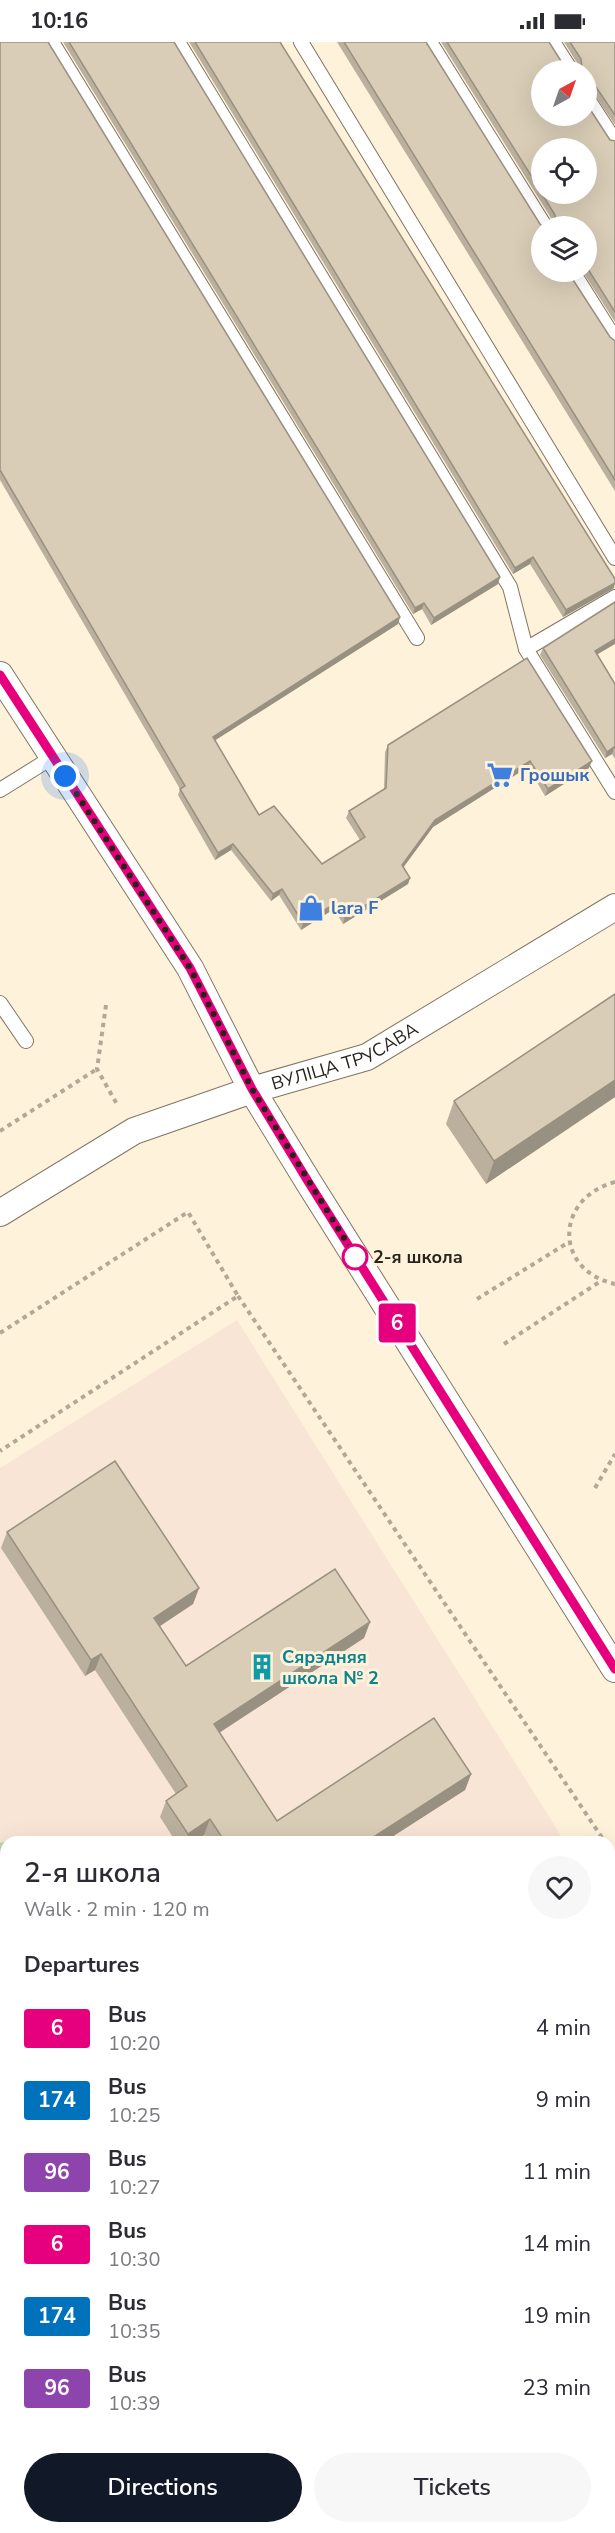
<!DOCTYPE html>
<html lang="en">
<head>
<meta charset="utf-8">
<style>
	body { margin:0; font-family:"Nunito Sans",sans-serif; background:#f7f7f7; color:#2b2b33; height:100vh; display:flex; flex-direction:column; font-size:22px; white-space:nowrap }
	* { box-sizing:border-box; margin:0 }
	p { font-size:20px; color:#7c7c81 }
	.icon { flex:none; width:33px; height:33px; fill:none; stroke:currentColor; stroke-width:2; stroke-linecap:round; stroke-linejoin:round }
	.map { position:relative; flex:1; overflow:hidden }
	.drawer { position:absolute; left:0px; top:1794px; width:615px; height:698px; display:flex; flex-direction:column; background:#fff; border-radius:18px 18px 0 0; box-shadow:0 6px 24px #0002 }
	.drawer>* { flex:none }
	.badge { padding:0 12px; border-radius:4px; font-size:21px; line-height:39px }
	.needle { width:39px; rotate:40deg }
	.fabs { position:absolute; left:531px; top:18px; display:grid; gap:12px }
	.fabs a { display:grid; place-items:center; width:66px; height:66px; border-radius:50%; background:#fff; box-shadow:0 6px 24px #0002; font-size:30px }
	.you { position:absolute; width:30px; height:30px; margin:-15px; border:4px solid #fff; border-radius:50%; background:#1a73e8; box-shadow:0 0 0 9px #1a73e833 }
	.map>.badge { position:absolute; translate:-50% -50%; box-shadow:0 0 0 3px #fff }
	h2 { padding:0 24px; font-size:22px; line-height:54px }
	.round { display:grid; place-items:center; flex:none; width:63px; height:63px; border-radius:32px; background:#f7f7f7 }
	.overview { display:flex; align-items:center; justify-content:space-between; height:102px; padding:0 24px }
	h1 { font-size:28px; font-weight:600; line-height:45px }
	.cta { display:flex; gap:12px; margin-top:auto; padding:12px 24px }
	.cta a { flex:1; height:69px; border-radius:36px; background:#111827; color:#fff; font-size:24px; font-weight:600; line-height:69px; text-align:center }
	.cta a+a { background:#f7f7f7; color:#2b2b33 }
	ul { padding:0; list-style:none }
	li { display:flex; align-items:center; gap:18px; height:72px; padding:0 24px }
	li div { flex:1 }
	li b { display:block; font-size:22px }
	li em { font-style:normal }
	li .badge { min-width:66px; font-weight:700; text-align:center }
	.status { display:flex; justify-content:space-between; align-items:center; height:42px; padding:0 30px; background:#fff; direction:ltr }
	.status svg { height:16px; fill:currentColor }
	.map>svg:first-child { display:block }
</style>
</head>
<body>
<div class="status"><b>10:16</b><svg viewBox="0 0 49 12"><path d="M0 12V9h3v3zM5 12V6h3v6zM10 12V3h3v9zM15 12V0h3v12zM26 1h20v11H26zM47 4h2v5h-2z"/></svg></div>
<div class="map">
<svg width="615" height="2491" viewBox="0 0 615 2491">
	<rect width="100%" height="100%" fill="#fef2db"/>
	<!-- education -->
	<g fill="#f9e5d5">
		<polygon points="237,1278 565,1800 6,1800 6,2197 0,2201 0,1426"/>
		<polygon points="6,2289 6,2486 263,2486 266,2491 0,2491 0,2292"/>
	</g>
	<!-- green -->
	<polygon fill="#bad4a5" points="17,1796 41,1797 45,1800 6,1800 6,1971 0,1976 0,1801"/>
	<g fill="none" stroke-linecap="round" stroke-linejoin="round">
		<!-- lane casing -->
		<g stroke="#817662" stroke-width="16">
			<g id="lane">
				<polyline points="52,0 417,596"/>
				<polyline points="178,0 510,545 526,607 615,750"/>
				<polyline points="301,0 615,516"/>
				<polyline points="430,0 545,184"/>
				<polyline points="553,0 571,28"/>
				<polyline points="586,54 615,99"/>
				<polyline points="573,230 615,297"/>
				<polyline points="526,607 615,555"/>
				<polyline points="0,748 53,715"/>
				<polyline points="0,961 26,999"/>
				<polyline points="609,1864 615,1860"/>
				<polyline points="0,2266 6,2262"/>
				<polyline points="609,2336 615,2332"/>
				<polyline points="0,2443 6,2436"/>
				<polyline points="456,2491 457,2486"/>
			</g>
		</g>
		<!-- street casing -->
		<g stroke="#817662" stroke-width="28">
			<g id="street">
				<polyline points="0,633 190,926 252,1048 309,1141 615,1627"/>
				<path id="s1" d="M 0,1171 L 134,1089 L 252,1048 L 367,1015 L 615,865"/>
			</g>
		</g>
		<!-- path -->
		<g stroke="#b1a896" stroke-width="4" stroke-dasharray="4.5 4.5" stroke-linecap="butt">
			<polyline points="106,963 97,1027 118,1064"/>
			<polyline points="0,1089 97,1027"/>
			<path d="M 615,1140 C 555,1156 553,1228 615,1242"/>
			<polyline points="238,1254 605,1800"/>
			<polyline points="477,1257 569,1200"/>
			<polyline points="0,1291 188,1170 238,1254 0,1409"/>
			<polyline points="504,1302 601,1239"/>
			<polyline points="595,1446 615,1412"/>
			<polyline points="609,1806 615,1815"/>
			<polyline points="609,1833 615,1830"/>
		</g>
		<!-- lane -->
		<use href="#lane" stroke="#fff" stroke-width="14"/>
		<!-- street -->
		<use href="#street" stroke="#fff" stroke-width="26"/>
	</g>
	<!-- wall -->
	<g fill="#bbb09d">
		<polygon points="0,0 400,575 398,582 215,698 259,773 322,822 360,798 346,776 349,769 384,747 385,710 388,703 589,726 545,754 528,725 433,785 403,825 410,836 408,842 343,882 334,867 301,888 279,853 271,859 231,808 215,818 178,753 180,747 0,438"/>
		<polygon points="63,0 174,0 500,535 498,542 431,583 422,567 413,572"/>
		<polygon points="189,0 280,0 614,546 563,575 530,522 513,532"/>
		<polygon points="337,0 426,0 542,230 610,295 615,299 615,449"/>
		<polygon points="441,0 549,0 566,27 542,28 610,98 615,99 615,280 583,230 586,230 586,184 553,184 553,179"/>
		<polygon points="564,0 615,0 615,83 590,46 579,28 579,24"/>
		<polygon points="543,606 598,613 615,642 615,717 612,712 605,716 540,613"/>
		<polygon points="615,952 615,1055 486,1142 446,1082 454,1059"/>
		<polygon points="7,1490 199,1546 193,1562 160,1584 186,1624 370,1580 364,1596 219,1691 277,1779 471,1732 465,1748 384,1800 209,1800 204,1793 194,1800 176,1800 160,1775 166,1759 176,1752 95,1628 85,1634 1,1506"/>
		<polygon points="335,2486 413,2486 406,2490 406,2491 339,2491"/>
		<polygon points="541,2486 599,2486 598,2488 593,2491 545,2491"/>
	</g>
	<!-- shaded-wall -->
	<g fill="#989080">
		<polygon points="592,39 590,46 586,46 586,40"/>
		<polygon points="533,515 530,522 513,532 515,526"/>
		<polygon points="500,535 498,542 431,583 434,576"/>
		<polygon points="615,541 614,546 563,575 566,568"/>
		<polygon points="424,561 422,567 413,572 415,566"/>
		<polygon points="400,575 398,582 211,701 213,695"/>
		<polygon points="615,597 615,602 593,615 595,609"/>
		<polygon points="614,705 612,712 605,716 607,710"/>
		<polygon points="530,719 528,725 433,785 400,830 402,823 435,778"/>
		<polygon points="592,719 589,726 545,754 548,747"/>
		<polygon points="233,802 231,808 215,818 218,811"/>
		<polygon points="410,836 408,842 343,882 345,876"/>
		<polygon points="282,847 279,853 271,859 273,852"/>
		<polygon points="336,861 334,867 301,888 303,881"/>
		<polygon points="615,1038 615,1055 486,1142 494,1119"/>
		<polygon points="199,1546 193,1562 148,1592 154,1576"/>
		<polygon points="370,1580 364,1596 208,1698 214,1682"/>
		<polygon points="101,1612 95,1628 85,1634 91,1618"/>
		<polygon points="471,1732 465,1748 384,1800 366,1800"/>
		<polygon points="210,1777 204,1793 194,1800 185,1800 188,1792"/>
		<polygon points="615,2127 615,2141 609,2145 609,2131"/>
		<polygon points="615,2255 615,2272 609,2276 609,2259"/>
		<polygon points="395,2486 413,2486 405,2491"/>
		<polygon points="588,2486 599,2486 598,2488 593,2491 580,2491"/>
	</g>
	<!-- building -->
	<g fill="#d9cdb7" stroke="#989080" stroke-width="1.5">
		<polygon points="0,0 48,0 400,575 213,695 259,773 274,764 322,822 365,795 349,769 386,746 388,703 527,616 592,719 548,747 530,719 435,778 402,823 410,836 345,876 336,861 303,881 282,847 273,852 233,802 218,811 180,747 185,744 0,428"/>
		<polygon points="69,0 174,0 500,535 434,576 424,561 415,566"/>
		<polygon points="195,0 280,0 615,537 615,541 566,568 533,515 515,526"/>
		<polygon points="344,0 426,0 540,182 542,184 542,230 568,230 610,295 615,299 615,438"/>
		<polygon points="447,0 549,0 566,27 574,28 542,28 542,74 586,74 586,61 610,98 615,99 615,270 586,224 586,184 552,184 556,181 555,173 542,152 586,152 586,106 542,106 542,151"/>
		<polygon points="570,0 615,0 615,73 592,39 586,40 586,28 578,28 582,25 581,17"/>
		<polygon points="615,560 615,597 595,609 615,642 615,706 614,705 607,710 543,606"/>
		<polygon points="615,952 615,1038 494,1119 454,1059"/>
		<polygon points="115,1419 199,1546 154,1576 186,1624 335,1527 370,1580 214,1682 277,1779 434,1676 471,1732 366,1800 225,1800 210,1777 188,1792 166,1759 187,1744 101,1612 91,1618 7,1490"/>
		<polygon points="609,1949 615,1959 615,2127 609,2131"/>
		<polygon points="615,2191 615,2255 609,2259 609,2195"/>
		<polygon points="11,2486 115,2486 118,2491 2,2491"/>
		<polygon points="358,2486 403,2486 406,2491 362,2491"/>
		<polygon points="553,2486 588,2486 580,2491 557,2491"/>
	</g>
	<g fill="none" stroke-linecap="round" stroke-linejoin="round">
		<!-- line casing -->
		<g stroke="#fff" stroke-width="14">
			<polyline id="line" points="0,633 190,926 252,1047 309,1141 615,1627"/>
		</g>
		<!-- line -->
		<use href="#line" stroke="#e6007e" stroke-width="9"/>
		<!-- walk -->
		<polyline stroke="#28231b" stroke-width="6" stroke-dasharray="0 10.8" points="65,734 190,926 252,1047 360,1222 355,1215"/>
	</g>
	<!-- icons -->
	<defs>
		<g id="supermarket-bare" transform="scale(2.07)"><path d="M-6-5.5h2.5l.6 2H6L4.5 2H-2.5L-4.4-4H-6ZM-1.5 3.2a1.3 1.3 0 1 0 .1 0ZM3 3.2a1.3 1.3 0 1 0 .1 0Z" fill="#3f7fe0" stroke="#fef2db" stroke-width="2.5" paint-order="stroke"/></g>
		<g id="shop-bare" transform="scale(2.07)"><path d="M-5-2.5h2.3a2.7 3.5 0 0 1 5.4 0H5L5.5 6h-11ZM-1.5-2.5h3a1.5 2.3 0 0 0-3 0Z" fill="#3f7fe0" stroke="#fef2db" stroke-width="2.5" paint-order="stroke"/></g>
		<g id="building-bare" transform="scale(2.07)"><path d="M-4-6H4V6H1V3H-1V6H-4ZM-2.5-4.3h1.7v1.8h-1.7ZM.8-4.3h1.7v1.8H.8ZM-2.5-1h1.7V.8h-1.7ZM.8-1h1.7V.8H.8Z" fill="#0f9aa8" stroke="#fef2db" stroke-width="2.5" paint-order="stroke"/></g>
	</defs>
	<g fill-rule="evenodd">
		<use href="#supermarket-bare" x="500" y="733"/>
		<use href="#shop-bare" x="311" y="866"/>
		<use href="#building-bare" x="262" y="1625"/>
	</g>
	<!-- markers -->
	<circle fill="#fff" stroke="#e6007e" stroke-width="3" cx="355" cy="1215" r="12"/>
	<g text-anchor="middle" stroke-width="6" stroke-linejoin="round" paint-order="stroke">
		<!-- shop labels -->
		<g font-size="18" font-weight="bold" fill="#366cbe" stroke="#fef2db" text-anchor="start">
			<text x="520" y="739">Грошык</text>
			<text x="331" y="872">lara F</text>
		</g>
		<!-- street labels -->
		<g font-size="18" fill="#28231b" stroke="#fef2db">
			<text dy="6" stroke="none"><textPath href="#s1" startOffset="381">ВУЛІЦА ТРУСАВА</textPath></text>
		</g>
		<!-- stop labels -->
		<g font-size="18" font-weight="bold" fill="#28231b" stroke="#fef2db" text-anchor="start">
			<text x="373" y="1221">2-я школа</text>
		</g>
		<!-- culture labels -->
		<g font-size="18" font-weight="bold" fill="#0d838f" stroke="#fef2db" text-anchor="start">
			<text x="282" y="1621">Сярэдняя<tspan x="282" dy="21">школа № 2</tspan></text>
		</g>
	</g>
</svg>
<div class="fabs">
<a><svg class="needle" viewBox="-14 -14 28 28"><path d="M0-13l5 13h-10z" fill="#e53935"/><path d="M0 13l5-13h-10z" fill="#7c7c81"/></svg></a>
<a><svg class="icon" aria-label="locate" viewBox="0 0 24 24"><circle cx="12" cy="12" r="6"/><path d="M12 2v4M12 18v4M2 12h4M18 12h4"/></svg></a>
<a><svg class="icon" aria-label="layers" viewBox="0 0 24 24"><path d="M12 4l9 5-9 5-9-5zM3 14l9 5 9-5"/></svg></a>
</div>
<div class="you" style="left:65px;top:734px"></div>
<b class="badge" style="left:397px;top:1281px;background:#e6007e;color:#fff">6</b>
<section class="drawer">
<div class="overview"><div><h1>2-я школа</h1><p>Walk · 2 min · 120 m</p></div><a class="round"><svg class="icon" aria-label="heart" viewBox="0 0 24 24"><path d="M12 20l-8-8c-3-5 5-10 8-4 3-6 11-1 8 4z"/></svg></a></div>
<h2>Departures</h2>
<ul>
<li><span class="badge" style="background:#e6007e;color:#fff">6</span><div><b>Bus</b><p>10:20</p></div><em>4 min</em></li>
<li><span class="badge" style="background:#0072bc;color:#fff">174</span><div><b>Bus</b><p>10:25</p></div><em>9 min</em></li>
<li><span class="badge" style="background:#8e44ad;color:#fff">96</span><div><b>Bus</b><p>10:27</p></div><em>11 min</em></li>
<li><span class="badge" style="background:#e6007e;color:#fff">6</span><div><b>Bus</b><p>10:30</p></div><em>14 min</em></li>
<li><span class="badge" style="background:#0072bc;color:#fff">174</span><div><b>Bus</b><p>10:35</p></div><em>19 min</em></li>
<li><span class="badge" style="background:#8e44ad;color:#fff">96</span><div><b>Bus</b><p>10:39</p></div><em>23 min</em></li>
</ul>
<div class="cta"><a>Directions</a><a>Tickets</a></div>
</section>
</div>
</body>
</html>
